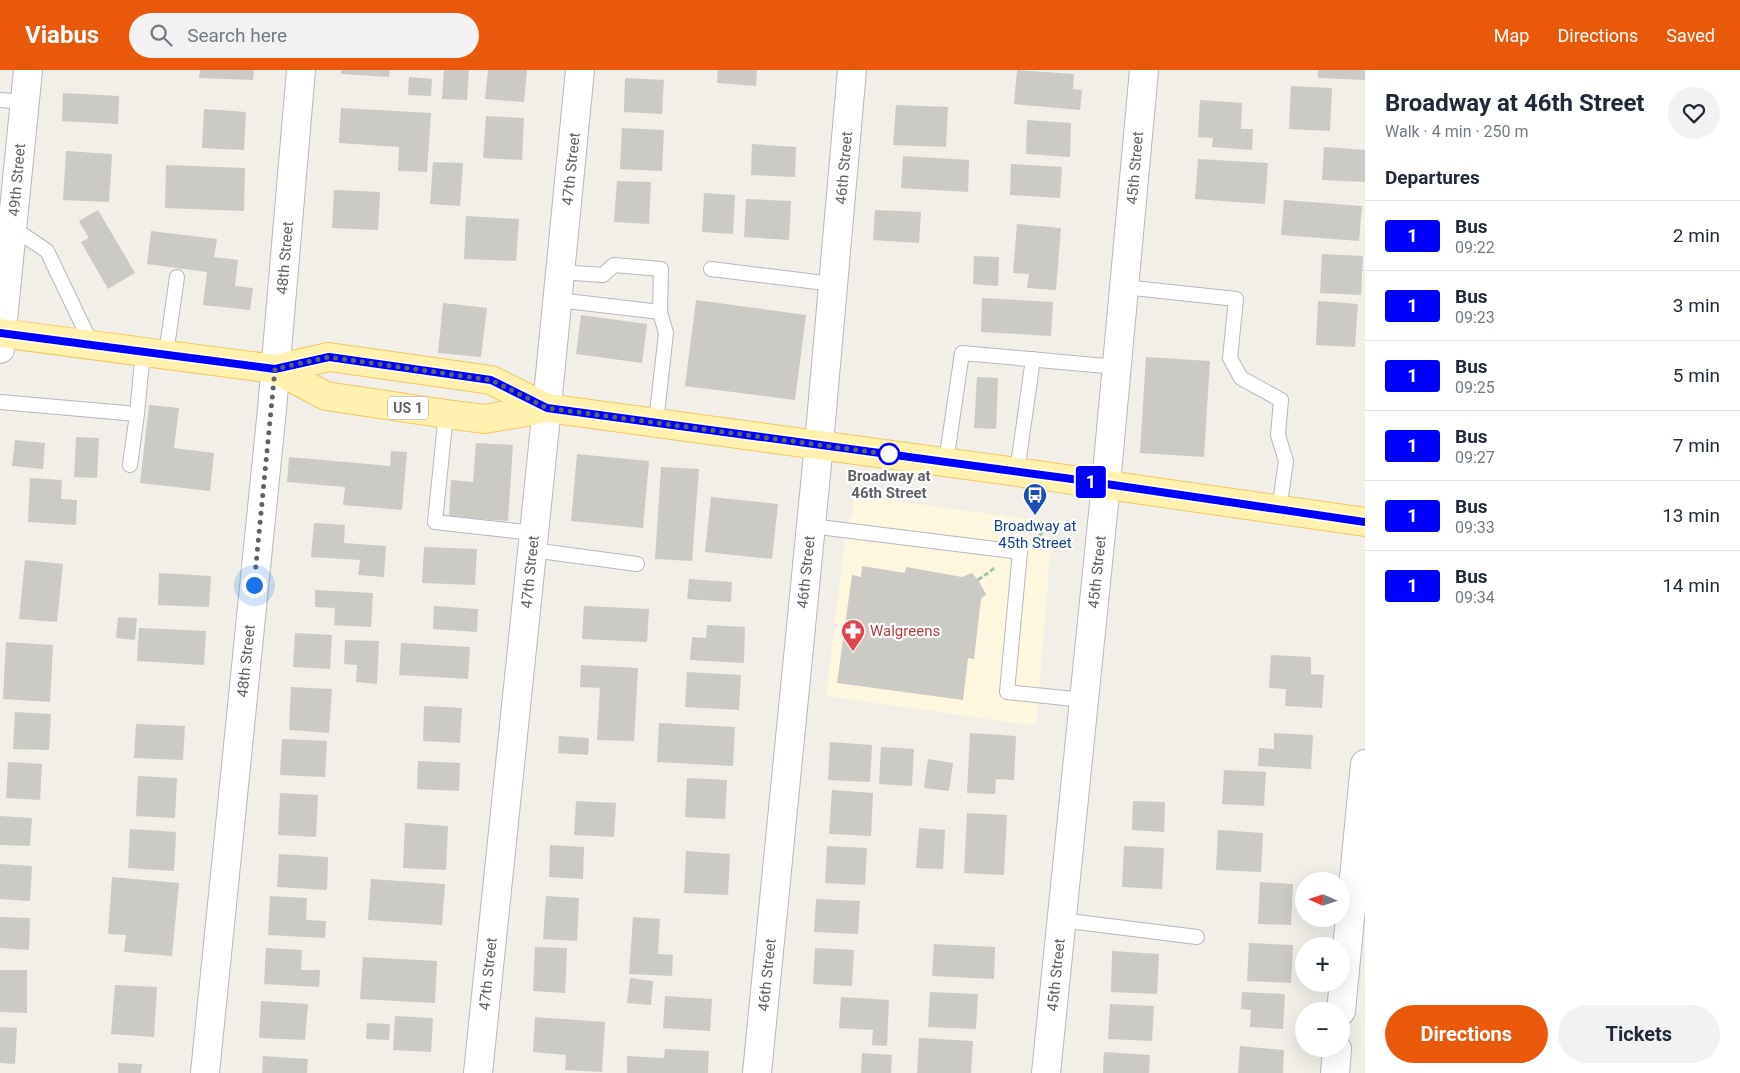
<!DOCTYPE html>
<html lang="en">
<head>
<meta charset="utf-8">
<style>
	body { margin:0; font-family:Roboto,sans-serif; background:#f2f2f3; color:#1f2937; height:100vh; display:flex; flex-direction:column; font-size:19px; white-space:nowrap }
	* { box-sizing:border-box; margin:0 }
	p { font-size:16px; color:#747a83 }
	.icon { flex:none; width:28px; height:28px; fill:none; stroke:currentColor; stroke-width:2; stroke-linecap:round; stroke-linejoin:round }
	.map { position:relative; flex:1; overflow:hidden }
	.panel { display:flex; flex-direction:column; background:#fff; width:375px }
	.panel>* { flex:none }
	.badge { padding:0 10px; border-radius:4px; font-size:18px; line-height:32px }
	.needle { width:32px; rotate:273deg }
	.fabs { position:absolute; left:1295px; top:802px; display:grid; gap:10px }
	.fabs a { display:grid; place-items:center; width:55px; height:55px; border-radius:50%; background:#fff; box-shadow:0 5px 20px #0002; font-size:25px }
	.you { position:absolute; width:25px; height:25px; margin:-12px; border:4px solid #fff; border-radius:50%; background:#1a73e8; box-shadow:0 0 0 8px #1a73e833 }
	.map>.badge { position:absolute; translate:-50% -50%; box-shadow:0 0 0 2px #fff }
	h2 { padding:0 20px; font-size:19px; line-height:45px }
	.round { display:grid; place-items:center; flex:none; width:52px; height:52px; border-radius:26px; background:#f2f2f3 }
	.head { display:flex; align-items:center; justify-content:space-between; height:85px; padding:0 20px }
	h1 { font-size:24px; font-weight:700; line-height:38px }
	.button { display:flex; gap:10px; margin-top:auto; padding:10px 20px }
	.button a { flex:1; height:58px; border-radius:30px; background:#ea580c; color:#fff; font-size:20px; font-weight:700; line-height:58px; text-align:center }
	.button a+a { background:#f2f2f3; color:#1f2937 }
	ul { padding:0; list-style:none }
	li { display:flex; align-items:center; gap:15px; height:70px; padding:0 20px; border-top:1px solid #e0e1e3 }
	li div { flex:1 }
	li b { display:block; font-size:19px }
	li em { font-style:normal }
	li .badge { min-width:55px; font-weight:700; text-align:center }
	header { display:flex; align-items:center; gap:30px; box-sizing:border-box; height:70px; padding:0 25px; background:#ea580c; color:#fff }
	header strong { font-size:24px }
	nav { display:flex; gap:28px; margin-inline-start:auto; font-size:18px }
	.search { width:350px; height:45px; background:#f2f2f3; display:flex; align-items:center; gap:12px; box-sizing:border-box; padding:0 18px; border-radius:28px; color:#747a83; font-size:19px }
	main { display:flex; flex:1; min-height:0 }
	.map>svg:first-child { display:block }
</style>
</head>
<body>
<header>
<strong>Viabus</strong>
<div class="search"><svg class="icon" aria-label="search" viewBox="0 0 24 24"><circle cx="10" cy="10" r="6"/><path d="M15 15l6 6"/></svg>Search here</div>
<nav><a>Map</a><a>Directions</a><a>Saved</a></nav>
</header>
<main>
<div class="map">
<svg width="1365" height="1003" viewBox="0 0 1365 1003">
	<rect width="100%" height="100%" fill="#f1efe8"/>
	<!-- commercial -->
	<polygon fill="#fef7e0" points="853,425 1041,451 1038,466 1051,473 1036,656 826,626 847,454 853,443"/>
	<!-- building -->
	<g fill="#cccac5">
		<polygon points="200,0 254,0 253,10 199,8"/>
		<polygon points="341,0 390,0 389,7 341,4"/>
		<polygon points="444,0 469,0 467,30 442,29"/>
		<polygon points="488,0 527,0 524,32 485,29"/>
		<polygon points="718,0 757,0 756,16 717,13"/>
		<polygon points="1017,0 1074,4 1073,19 1082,20 1080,40 1014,34"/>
		<polygon points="1318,0 1365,0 1365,10 1318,8"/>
		<polygon points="409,7 432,9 431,26 408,25"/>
		<polygon points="625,8 664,10 662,44 624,42"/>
		<polygon points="1291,16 1332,18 1330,61 1289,59"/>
		<polygon points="63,23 119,26 118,54 62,51"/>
		<polygon points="1200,30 1242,33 1241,59 1253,59 1252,80 1212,77 1213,68 1198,67"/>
		<polygon points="896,35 948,37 946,77 893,75"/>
		<polygon points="341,38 431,43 427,102 398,101 399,77 339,73"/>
		<polygon points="204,39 246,42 244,80 202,78"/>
		<polygon points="486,46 524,48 522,90 483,88"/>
		<polygon points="1027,50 1071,53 1070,87 1026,84"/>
		<polygon points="622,58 664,60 662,101 620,99"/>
		<polygon points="752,74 796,77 795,107 751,105"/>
		<polygon points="1324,77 1365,80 1365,112 1322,110"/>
		<polygon points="66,81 112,84 109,132 63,130"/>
		<polygon points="903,86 969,90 968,122 901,118"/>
		<polygon points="1198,89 1268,93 1265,134 1195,129"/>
		<polygon points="433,92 463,93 460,136 430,134"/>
		<polygon points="1011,94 1062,97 1060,128 1010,125"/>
		<polygon points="166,95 245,98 244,141 165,138"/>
		<polygon points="617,111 651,112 649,154 614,152"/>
		<polygon points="334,120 380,122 378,160 332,158"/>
		<polygon points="704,123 735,125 733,164 702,162"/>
		<polygon points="746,129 791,131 789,170 744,167"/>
		<polygon points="1284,130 1362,136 1359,171 1281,165"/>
		<polygon points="98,140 135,203 108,219 81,172 89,168 79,151"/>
		<polygon points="875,140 921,142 919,173 873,170"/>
		<polygon points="466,146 519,149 516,191 464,189"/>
		<polygon points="1017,154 1061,158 1056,220 1027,218 1029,204 1013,203"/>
		<polygon points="151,161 217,169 214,187 238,190 235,216 253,218 250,240 203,235 207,202 147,194"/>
		<polygon points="1322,184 1363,186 1361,225 1320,223"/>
		<polygon points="974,186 999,187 998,216 973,214"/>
		<polygon points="982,228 1053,232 1051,266 981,262"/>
		<polygon points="696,230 806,245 795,330 685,316"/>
		<polygon points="1318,231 1358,234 1355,277 1316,275"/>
		<polygon points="443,233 487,238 481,287 438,283"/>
		<polygon points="581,245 647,254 642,293 576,284"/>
		<polygon points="1146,287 1210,291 1204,387 1140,383"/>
		<polygon points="977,307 998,308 996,359 974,358"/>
		<polygon points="149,335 179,338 174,378 214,383 210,421 140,413"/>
		<polygon points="76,367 99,368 97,408 74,407"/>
		<polygon points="15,370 45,373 43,399 12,396"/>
		<polygon points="476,373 513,375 508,451 449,447 451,410 473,412"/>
		<polygon points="391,381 407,382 402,440 343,435 345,417 287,412 289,387 390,396"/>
		<polygon points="577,384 649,391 643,458 571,451"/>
		<polygon points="661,397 699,399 692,491 655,489"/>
		<polygon points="30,408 62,410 61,429 77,430 76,455 28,452"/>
		<polygon points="711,427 778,434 772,489 705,482"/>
		<polygon points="314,453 345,455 344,473 386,476 384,507 358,505 360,490 311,487"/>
		<polygon points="424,477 477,479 475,515 422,513"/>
		<polygon points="25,490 63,494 57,552 19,549"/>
		<polygon points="862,496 905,503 906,497 962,507 972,503 978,510 986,524 981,529 974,589 968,588 963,630 837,613 852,505 861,507"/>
		<polygon points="159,503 211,506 209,537 158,535"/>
		<polygon points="689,509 732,512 731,532 687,529"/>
		<polygon points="315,520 373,523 371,557 334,555 335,538 315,537"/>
		<polygon points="434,536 478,539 477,562 433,559"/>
		<polygon points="584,536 649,539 647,572 582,569"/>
		<polygon points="118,547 137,548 135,570 116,568"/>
		<polygon points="707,555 745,557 744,593 690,590 692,567 706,568"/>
		<polygon points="139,558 206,561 204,595 137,591"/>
		<polygon points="295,563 332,565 330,599 293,597"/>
		<polygon points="345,570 379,571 377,614 356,612 357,595 344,594"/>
		<polygon points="6,572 53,575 50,632 3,629"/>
		<polygon points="401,573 470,577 468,609 399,605"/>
		<polygon points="1271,585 1311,587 1311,604 1324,605 1322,638 1285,636 1286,619 1269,618"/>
		<polygon points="581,595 638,598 634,671 597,670 600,618 580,617"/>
		<polygon points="687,602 741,605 739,640 685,637"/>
		<polygon points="291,617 332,619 329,663 289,660"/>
		<polygon points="424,636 462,638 460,673 423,671"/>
		<polygon points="15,642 51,644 49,680 13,679"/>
		<polygon points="659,653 735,657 733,696 657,692"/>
		<polygon points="136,654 185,656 183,690 134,688"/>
		<polygon points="970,663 1016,666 1014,710 996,709 995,724 967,723"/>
		<polygon points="1274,663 1313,665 1311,699 1258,696 1259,678 1274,679"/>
		<polygon points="559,666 589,668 588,685 558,683"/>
		<polygon points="282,669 327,671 325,707 280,705"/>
		<polygon points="830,672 872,675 870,712 828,710"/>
		<polygon points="881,677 914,679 912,716 879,714"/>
		<polygon points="928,689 953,693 949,721 924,718"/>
		<polygon points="418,691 460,693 459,721 417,719"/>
		<polygon points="8,692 42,694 40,730 6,728"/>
		<polygon points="1224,700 1266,702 1264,736 1222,734"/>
		<polygon points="138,706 177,708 175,748 136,746"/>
		<polygon points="687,708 727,710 725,749 685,747"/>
		<polygon points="832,720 873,723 871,766 829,764"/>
		<polygon points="280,723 318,725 316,767 278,765"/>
		<polygon points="576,731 616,733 614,767 574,765"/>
		<polygon points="1133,731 1165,732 1164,762 1132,760"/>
		<polygon points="967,743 1007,745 1004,805 964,803"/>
		<polygon points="0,746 32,748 30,776 0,775"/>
		<polygon points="405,753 448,756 446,800 403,798"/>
		<polygon points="919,758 945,760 943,799 916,798"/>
		<polygon points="130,759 176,762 174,801 128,798"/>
		<polygon points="1218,760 1263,763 1261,802 1216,800"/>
		<polygon points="550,775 584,777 583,809 549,807"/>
		<polygon points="827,776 867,778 865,815 825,813"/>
		<polygon points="1124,776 1164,778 1162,819 1122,817"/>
		<polygon points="686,781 730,784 728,825 684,823"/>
		<polygon points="279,784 328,787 327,820 277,817"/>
		<polygon points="0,794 32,796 30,831 0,829"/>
		<polygon points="112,807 179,813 172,886 124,882 126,865 108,864"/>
		<polygon points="371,809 445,814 442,855 368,850"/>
		<polygon points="1260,812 1293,814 1291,855 1258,854"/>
		<polygon points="270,826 307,828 306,850 326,851 325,868 268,865"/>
		<polygon points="546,826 579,828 577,871 543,869"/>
		<polygon points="816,829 860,831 858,864 814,862"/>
		<polygon points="0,847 30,848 29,880 0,878"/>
		<polygon points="633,847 660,849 658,884 673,885 672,906 629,904"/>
		<polygon points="1249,873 1293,875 1291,913 1247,911"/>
		<polygon points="934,874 995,877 994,909 932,906"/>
		<polygon points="535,877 567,878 565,923 533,921"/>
		<polygon points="266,878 302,880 301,900 320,900 319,917 264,914"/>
		<polygon points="815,878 854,880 852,916 813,914"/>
		<polygon points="1112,881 1159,884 1157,924 1111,922"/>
		<polygon points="363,887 437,891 435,933 360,929"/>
		<polygon points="0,900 27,900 27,943 0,942"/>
		<polygon points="630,908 653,911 651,935 627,933"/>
		<polygon points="115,915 157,917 154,967 111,964"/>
		<polygon points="930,922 978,924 976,959 928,957"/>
		<polygon points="1242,922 1285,924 1283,959 1250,957 1251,940 1241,939"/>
		<polygon points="665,926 712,929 710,961 663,958"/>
		<polygon points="841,927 889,930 887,976 872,975 873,960 839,958"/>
		<polygon points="261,931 308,934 305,970 259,968"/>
		<polygon points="1110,934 1154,936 1152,971 1108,969"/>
		<polygon points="395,946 433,948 431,982 393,980"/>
		<polygon points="535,947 605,952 602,1002 565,1000 566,985 533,982"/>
		<polygon points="367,953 390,954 389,970 366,969"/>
		<polygon points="0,957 17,958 15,994 0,993"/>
		<polygon points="919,968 973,971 971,1003 917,1003"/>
		<polygon points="1240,976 1284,980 1283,1003 1238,1003"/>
		<polygon points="665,979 709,981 708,1003 627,1003 627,986 664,988"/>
		<polygon points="1104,982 1150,985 1149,1003 1103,1003"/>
		<polygon points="862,983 892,985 891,1003 861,1003"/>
		<polygon points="263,986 308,989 307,1003 262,1003"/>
		<polygon points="118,993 142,994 141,1003 118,1003"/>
	</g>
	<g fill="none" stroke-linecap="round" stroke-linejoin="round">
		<!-- service casing -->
		<g stroke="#b5b8bc" stroke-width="16">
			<g id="service">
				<polyline points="0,30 25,32"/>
				<polyline points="13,158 47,181 92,275"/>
				<polyline points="711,199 833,214"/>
				<polyline points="560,202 603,205 614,195 661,199 660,242 666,263 656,352"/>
				<polyline points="1124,217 1236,229 1230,288 1241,308 1281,330 1278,365 1286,391 1279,440"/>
				<polyline points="558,230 660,242"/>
				<polyline points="166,284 177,207"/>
				<polyline points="0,332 137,344 130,395"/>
				<polyline points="137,344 143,281"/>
				<polyline points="446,344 435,452 534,463"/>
				<polyline points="946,392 962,283 1117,297"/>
				<polyline points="1017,402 1033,289"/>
				<polyline points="811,456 1020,482 1007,622 1084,630"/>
				<polyline points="532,480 637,494"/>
				<polyline points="1061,850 1197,867"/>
			</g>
		</g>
		<!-- minor casing -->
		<g stroke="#b5b8bc" stroke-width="30">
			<g id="minor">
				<polyline points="0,279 28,0"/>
				<polyline points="1341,941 1365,694"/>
				<polyline points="205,1003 272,339 301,0"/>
				<polyline points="478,1003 543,376 580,0"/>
				<polyline points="757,1003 819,374 852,0"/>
				<polyline points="1335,1003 1337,979"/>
			</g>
		</g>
		<!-- tertiary casing -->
		<g stroke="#b5b8bc" stroke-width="30">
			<polyline id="tertiary" points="1106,414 1144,0"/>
		</g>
		<!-- secondary casing -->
		<g stroke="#b6babf" stroke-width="30">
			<polyline id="secondary" points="1046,1003 1106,414"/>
		</g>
		<!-- primary casing -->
		<g stroke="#f2c960" stroke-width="30">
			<g id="primary">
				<polyline points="0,263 275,299 329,287 491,310 547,338"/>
				<polyline points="275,299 326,326 446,344 485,349 547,338 1017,402 1365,452"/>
			</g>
		</g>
		<!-- path -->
		<g stroke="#9cc7a9" stroke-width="3" stroke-dasharray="5 2.5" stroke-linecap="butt">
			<polyline points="1033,471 1051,455"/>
			<polyline points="978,510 996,497"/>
		</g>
		<!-- service -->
		<use href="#service" stroke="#fff" stroke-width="14"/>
		<!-- minor -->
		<use href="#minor" stroke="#fff" stroke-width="28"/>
		<!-- tertiary -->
		<use href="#tertiary" stroke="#fff" stroke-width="28"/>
		<!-- secondary -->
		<use href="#secondary" stroke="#fff" stroke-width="28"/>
		<!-- primary -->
		<use href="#primary" stroke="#fff2af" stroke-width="28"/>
	</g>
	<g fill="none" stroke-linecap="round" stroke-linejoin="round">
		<!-- line casing -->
		<g stroke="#fff" stroke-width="11">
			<polyline id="line" points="0,263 275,299 329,287 491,310 547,338 1072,409 1365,452"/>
		</g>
		<!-- line -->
		<use href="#line" stroke="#00f" stroke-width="8"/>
		<!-- walk -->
		<polyline stroke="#5f6368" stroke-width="5" stroke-dasharray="0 9" points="254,515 275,299 329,287 491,310 547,338 894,385 889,384"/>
	</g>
	<!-- icons -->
	<defs>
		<g id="bus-pin" transform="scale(1.25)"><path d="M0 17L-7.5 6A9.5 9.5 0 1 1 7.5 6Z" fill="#1a4fb4" stroke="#fff"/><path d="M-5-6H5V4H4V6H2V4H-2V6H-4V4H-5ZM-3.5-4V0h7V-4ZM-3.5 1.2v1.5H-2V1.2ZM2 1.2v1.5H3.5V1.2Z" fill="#fff"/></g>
		<g id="pharmacy-pin" transform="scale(1.25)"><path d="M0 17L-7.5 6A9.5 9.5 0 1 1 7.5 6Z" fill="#e0444e" stroke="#fff"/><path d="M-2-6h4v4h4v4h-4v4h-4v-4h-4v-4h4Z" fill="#fff"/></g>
	</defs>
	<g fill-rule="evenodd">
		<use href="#bus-pin" x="1035" y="425"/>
		<use href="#pharmacy-pin" x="853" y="561"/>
	</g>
	<!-- markers -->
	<circle fill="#fff" stroke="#00f" stroke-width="2.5" cx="889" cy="384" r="10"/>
	<g text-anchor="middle" stroke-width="4.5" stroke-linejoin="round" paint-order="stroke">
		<!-- shield labels -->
		<rect fill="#fff" stroke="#8f9295" stroke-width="1" x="388" y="326.5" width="40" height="23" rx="4"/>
		<g font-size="14" font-weight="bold" fill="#5f6368">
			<text x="408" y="343">US 1</text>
		</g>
		<!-- street labels -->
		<g font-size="15" fill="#5f6368" stroke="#fff">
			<text transform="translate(844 98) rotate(-85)" y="5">46th Street</text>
			<text transform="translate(1135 98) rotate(-85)" y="5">45th Street</text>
			<text transform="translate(571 99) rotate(-84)" y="5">47th Street</text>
			<text transform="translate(17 110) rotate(-85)" y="5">49th Street</text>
			<text transform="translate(285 188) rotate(-85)" y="5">48th Street</text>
			<text transform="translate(530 502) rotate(-84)" y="5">47th Street</text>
			<text transform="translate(806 502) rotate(-84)" y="5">46th Street</text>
			<text transform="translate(1097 502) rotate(-84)" y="5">45th Street</text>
			<text transform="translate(246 591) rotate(-84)" y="5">48th Street</text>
			<text transform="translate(488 904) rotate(-84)" y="5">47th Street</text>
			<text transform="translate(767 905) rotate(-84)" y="5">46th Street</text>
			<text transform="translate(1056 905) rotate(-84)" y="5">45th Street</text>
		</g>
		<!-- stop labels -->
		<g font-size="15" font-weight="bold" fill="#5f6368" stroke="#fff">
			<text x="889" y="411">Broadway at<tspan x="889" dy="17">46th Street</tspan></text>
		</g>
		<!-- transit labels -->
		<g font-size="15" fill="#164399" stroke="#fff">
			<text x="1035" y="461">Broadway at<tspan x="1035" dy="17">45th Street</tspan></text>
		</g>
		<!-- health labels -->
		<g font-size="15" fill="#be3a42" stroke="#fff" text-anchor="start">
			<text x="870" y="566">Walgreens</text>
		</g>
	</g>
</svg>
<div class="fabs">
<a><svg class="needle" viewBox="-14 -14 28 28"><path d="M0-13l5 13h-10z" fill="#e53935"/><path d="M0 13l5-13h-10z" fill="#747a83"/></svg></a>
<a>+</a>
<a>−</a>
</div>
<div class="you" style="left:254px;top:515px"></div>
<b class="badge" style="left:1091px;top:412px;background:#00f;color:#fff">1</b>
</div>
<section class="panel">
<div class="head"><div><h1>Broadway at 46th Street</h1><p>Walk · 4 min · 250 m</p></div><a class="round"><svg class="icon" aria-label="heart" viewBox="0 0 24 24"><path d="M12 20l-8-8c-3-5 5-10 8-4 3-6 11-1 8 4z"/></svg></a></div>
<h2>Departures</h2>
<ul>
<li><span class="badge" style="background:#00f;color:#fff">1</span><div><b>Bus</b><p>09:22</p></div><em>2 min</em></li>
<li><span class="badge" style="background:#00f;color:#fff">1</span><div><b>Bus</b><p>09:23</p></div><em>3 min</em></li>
<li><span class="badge" style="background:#00f;color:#fff">1</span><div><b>Bus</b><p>09:25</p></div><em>5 min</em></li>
<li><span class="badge" style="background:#00f;color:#fff">1</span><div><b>Bus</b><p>09:27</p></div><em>7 min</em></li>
<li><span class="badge" style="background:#00f;color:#fff">1</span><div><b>Bus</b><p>09:33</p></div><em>13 min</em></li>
<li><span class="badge" style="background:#00f;color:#fff">1</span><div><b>Bus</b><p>09:34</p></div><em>14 min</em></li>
</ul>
<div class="button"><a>Directions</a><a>Tickets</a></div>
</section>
</main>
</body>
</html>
